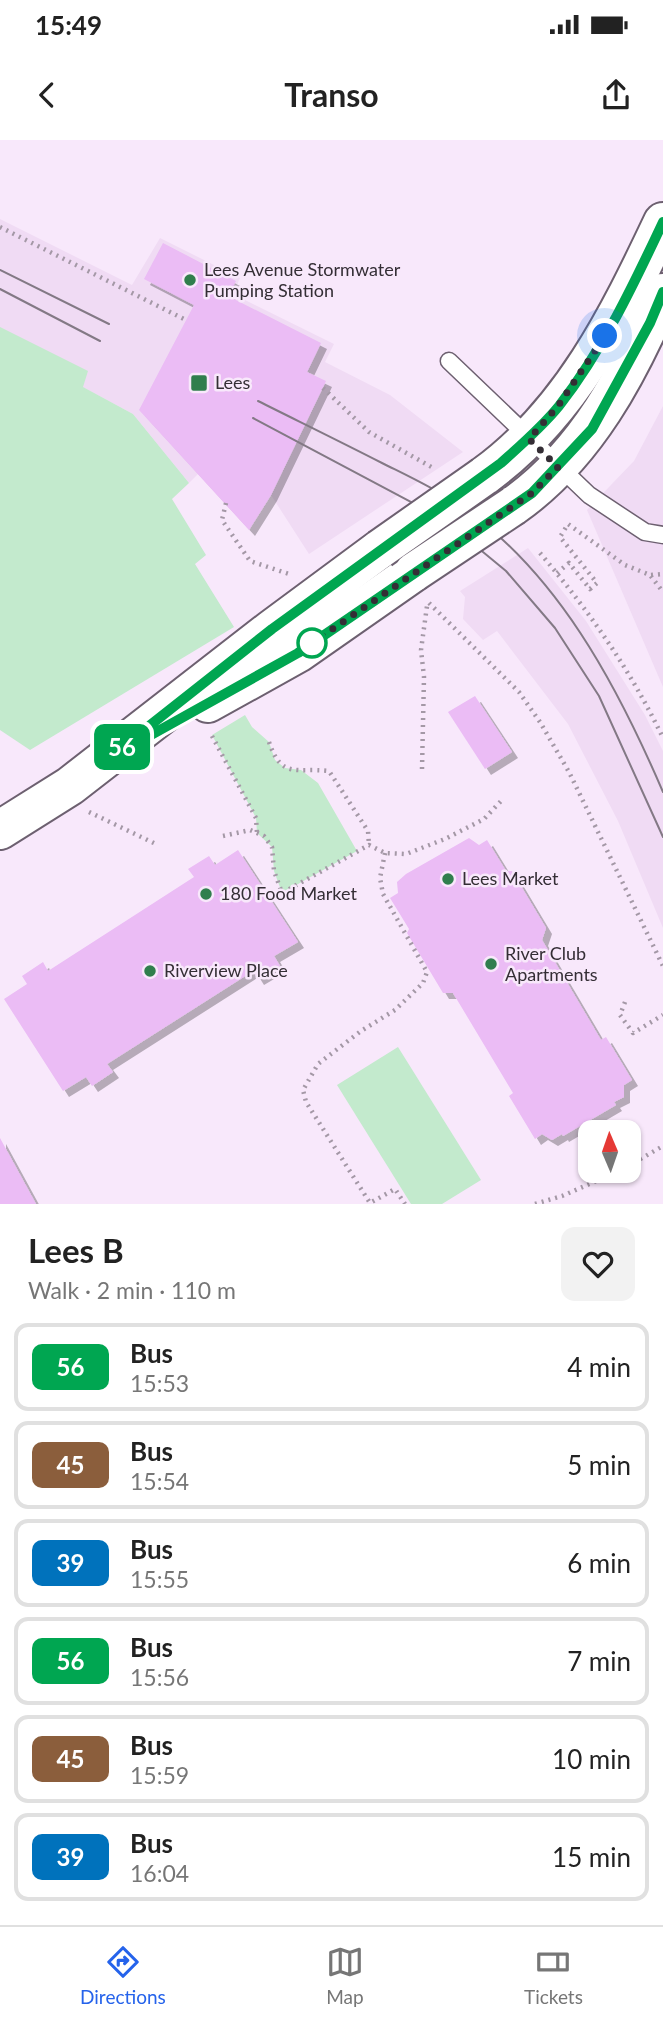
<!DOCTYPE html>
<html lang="en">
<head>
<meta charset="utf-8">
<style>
	body { margin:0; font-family:Lato,sans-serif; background:#f2f2f2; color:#222; height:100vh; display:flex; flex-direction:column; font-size:26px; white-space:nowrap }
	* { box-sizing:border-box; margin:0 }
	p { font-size:23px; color:#767676 }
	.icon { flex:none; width:38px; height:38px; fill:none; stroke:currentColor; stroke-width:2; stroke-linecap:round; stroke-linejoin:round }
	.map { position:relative; height:1064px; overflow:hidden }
	.drawer { display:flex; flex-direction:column; background:#fff; flex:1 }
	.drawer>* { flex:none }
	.badge { padding:0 14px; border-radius:10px; font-size:24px; line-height:46px }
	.needle { width:46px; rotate:358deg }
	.controls { position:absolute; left:578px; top:980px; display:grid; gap:14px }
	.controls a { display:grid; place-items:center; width:63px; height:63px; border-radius:14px; background:#fff; box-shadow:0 2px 5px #0004; font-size:35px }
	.you { position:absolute; width:35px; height:35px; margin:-18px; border:5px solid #fff; border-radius:50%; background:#1a73e8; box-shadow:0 0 0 10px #1a73e833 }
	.map>.badge { position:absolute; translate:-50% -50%; box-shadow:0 0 0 4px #fff }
	.round { display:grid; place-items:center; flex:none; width:74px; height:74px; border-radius:14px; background:#f2f2f2 }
	.head { display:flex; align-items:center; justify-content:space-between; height:119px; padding:0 28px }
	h1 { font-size:33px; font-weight:700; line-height:52px }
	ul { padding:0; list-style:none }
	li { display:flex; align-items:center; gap:21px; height:88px; margin:0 14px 10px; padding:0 14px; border:4px solid #e0e0e0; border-radius:14px }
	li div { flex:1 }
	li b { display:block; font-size:26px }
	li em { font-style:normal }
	li .badge { min-width:77px; font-weight:700; text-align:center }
	.status { display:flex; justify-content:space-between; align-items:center; height:49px; padding:0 35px; background:#fff; direction:ltr }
	.status svg { height:19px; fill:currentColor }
	header { display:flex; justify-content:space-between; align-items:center; height:91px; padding:0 28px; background:#fff; font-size:32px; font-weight:700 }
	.menu { display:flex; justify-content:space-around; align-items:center; height:98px; border-top:2px solid #e0e0e0; background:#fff; font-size:19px; color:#767676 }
	.menu a { display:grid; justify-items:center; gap:4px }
	.menu .current { color:#2563eb }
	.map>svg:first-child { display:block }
</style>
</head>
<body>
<div class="status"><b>15:49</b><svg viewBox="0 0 49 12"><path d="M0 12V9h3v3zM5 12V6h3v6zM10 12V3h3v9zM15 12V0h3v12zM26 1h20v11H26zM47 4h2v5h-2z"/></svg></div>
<header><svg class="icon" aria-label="back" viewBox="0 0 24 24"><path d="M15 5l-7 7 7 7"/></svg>Transo<svg class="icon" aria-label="share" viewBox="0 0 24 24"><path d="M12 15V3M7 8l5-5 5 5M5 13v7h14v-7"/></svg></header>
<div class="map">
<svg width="663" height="1064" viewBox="0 0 663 1064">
	<defs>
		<filter id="shadow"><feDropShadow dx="6" dy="6" stdDeviation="0" flood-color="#0004"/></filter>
	</defs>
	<rect width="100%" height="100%" fill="#f8e8fb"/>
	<!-- built -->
	<g fill="#f0dbf4">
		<polygon points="0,79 132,145 160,98 240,138 233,154 334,204 325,222 390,255 463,312 309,414 271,355 249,390 198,334 189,343 133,274 0,203"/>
		<polygon points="663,266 663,547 587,370 634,321"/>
		<polygon points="528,408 586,481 645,575 663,611 663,788 618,681 568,584 497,491 483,500 463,479 465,457 460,451"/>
	</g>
	<!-- green -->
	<g fill="#c3eacd">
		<polygon points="0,187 88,231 83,247 133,274 189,343 172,359 206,415 195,424 234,487 30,610 0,590"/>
		<polygon points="245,575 252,587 269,602 275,620 285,628 301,630 318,643 357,711 282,753 274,731 272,707 257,693 256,678 212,595"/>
		<polygon points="398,907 481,1040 442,1064 411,1064 337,945"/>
	</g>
	<!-- building -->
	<g fill="#ebbcf5" filter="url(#shadow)">
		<polygon points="163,103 236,141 228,156 321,203 307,232 326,241 271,355 249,390 139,270 194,165 144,139"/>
		<polygon points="475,556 512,612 485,629 448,572"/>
		<polygon points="469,698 479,705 487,700 506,731 512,731 546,788 542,800 601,900 606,897 632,940 624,945 624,957 614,962 616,965 563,996 562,994 552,1000 542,994 535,999 509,956 513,953 453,853 443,853 407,793 409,789 390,758 398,753 397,742 406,734"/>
		<polygon points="238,710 298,802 274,816 280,826 258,839 253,831 107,924 113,932 92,946 86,937 63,951 4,859 27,844 22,836 43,822 48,831 194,737 188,729 209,716 215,725"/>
		<polygon points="0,998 36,1064 0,1064"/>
	</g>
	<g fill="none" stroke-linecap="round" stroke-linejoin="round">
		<!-- lane casing -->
		<g stroke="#6d6070" stroke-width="19">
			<polyline id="lane" points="449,221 589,355 645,392 663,395"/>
		</g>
		<!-- secondary casing -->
		<g stroke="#6d6070" stroke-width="42">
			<g id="secondary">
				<path d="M 484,336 C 571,273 618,177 663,82"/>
				<path d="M 513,366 C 586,315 629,233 663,153"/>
				<polyline points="208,563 298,513 414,432"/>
				<polyline points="0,690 70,646 272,489 380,409"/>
			</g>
		</g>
		<!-- path -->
		<g stroke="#a498a6" stroke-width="4.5" stroke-dasharray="2 5" stroke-linecap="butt">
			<polyline points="0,87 184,179"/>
			<polyline points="323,248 369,292 435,329"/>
			<polyline points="226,363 222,380 250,421 289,434"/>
			<path d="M 540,413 C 589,471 630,529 663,598"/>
			<polyline points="557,433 569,423 590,449 597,443 560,397 568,384 625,425 650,435 663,452"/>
			<polyline points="651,435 663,434"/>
			<polyline points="429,463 519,552 540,582 569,632 663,826"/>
			<polyline points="212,596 256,678 257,693"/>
			<path d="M 269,602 C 282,640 296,627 329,631 L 368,691 L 369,705"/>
			<polyline points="422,629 424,537 421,510 427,466"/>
			<polyline points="89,672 158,705"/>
			<polyline points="223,696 250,690 264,696 272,707 274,731 282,753 369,705 385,713 406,714 445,699 484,679 501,661"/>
			<polyline points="385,713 380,738 383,754 427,832 423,843 395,870 361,891 318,924 303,950 306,962 370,1063 395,1049 405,1064"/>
			<polyline points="625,862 620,875 633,893 663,875"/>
			<polyline points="628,1026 663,1006"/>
			<polyline points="535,1064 562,1056 619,1031"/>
		</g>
		<!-- lane -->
		<use href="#lane" stroke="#fff" stroke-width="16"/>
		<!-- secondary -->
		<use href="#secondary" stroke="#fff" stroke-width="38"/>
		<!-- tram -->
		<g stroke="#837985" stroke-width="2">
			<polyline points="0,130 109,184"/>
			<polyline points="0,149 100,201"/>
			<path d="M 258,261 C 300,282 341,302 382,323 C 408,336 434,348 458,364 C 557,431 617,545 663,652"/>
			<polyline points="253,278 443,379 506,431 555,488 599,556 663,697"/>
		</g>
		<!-- secondary-bridge casing -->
		<g stroke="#6d6070" stroke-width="42" stroke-linecap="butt">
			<g id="secondary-bridge">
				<polyline points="380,409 484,336"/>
				<polyline points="414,432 513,366"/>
			</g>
		</g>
		<!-- secondary-bridge -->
		<use href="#secondary-bridge" stroke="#fff" stroke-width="38"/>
	</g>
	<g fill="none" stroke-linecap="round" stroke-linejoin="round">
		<!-- line casing -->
		<g stroke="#fff" stroke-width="16">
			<path id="line" d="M 663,82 C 633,146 602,211 559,266 C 542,287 521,305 501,323 L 272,489 L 106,620 L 298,513 L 532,353 L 592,289 L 650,183 L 663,152"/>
		</g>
		<!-- line -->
		<use href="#line" stroke="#00a651" stroke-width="10"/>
		<!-- walk -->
		<polyline stroke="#342e35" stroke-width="7" stroke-dasharray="0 12.6" points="312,503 532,353 558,327 529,299 558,266 605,196"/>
	</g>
	<!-- markers -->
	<g fill="#307e4d" stroke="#f8e8fb" stroke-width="2.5">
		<circle cx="190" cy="140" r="7"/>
		<rect x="190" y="234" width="18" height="18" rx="3.5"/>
		<circle cx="448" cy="739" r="7"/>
		<circle cx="206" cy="754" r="7"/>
		<circle cx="491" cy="824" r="7"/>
		<circle cx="150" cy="831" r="7"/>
	</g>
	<circle fill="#fff" stroke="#00a651" stroke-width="3.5" cx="312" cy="503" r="14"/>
	<g text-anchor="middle" stroke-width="5" stroke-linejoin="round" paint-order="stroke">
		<!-- poi labels -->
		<g font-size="18" fill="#342e35" stroke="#f8e8fb" text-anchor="start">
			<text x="204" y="136">Lees Avenue Stormwater<tspan x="204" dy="21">Pumping Station</tspan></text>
			<text x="215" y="249">Lees</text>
			<text x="462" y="745">Lees Market</text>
			<text x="220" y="760">180 Food Market</text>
			<text x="505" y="820">River Club<tspan x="505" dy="21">Apartments</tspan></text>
			<text x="164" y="837">Riverview Place</text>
		</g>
	</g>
</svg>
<div class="controls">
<a><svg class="needle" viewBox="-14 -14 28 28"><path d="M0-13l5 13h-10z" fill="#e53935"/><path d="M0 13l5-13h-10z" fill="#767676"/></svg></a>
</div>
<div class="you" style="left:605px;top:196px"></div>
<b class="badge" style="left:122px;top:607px;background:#00a651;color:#fff">56</b>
</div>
<section class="drawer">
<div class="head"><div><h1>Lees B</h1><p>Walk · 2 min · 110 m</p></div><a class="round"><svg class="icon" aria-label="heart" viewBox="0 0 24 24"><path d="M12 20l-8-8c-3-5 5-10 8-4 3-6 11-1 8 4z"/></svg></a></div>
<ul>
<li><span class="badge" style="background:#00a651;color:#fff">56</span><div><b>Bus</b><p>15:53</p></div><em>4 min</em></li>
<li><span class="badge" style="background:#8b5e3c;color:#fff">45</span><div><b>Bus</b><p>15:54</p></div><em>5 min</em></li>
<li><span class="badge" style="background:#0072bc;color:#fff">39</span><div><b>Bus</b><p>15:55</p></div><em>6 min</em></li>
<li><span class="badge" style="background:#00a651;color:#fff">56</span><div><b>Bus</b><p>15:56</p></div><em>7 min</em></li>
<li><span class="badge" style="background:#8b5e3c;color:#fff">45</span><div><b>Bus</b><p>15:59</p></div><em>10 min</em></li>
<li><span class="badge" style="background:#0072bc;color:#fff">39</span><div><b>Bus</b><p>16:04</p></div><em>15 min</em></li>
</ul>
</section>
<nav class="menu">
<a class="current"><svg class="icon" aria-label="directions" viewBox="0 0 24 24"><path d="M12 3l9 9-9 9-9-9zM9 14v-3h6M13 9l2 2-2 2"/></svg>Directions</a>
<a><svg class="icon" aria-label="map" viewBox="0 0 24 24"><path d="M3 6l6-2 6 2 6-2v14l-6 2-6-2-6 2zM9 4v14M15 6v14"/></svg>Map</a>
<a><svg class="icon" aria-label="tickets" viewBox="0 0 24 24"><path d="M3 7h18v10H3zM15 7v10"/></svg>Tickets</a>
</nav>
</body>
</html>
